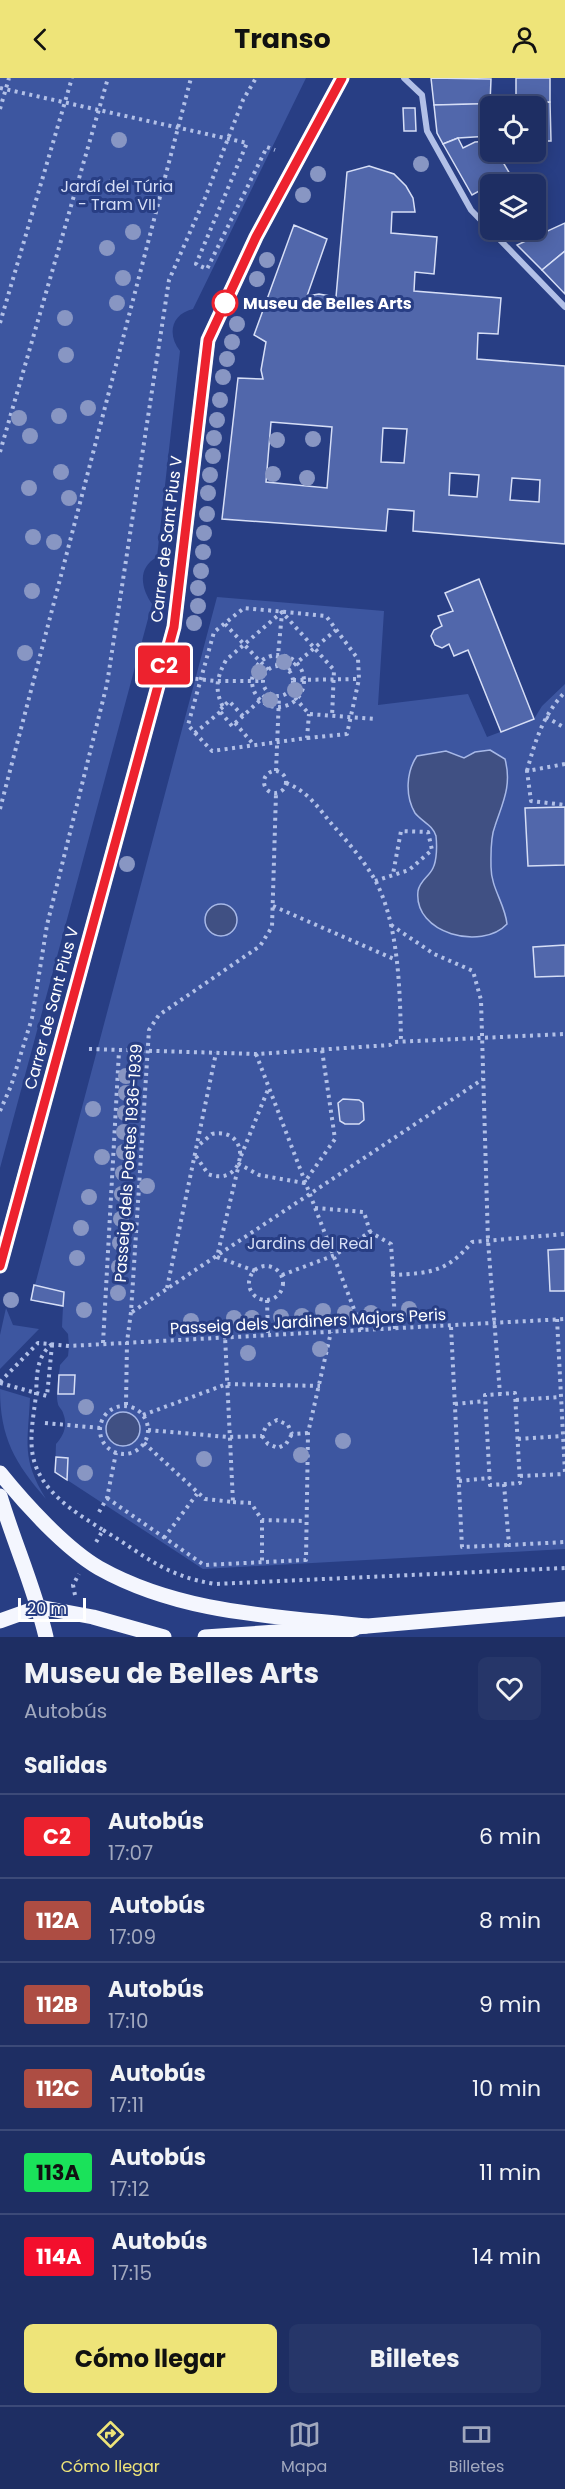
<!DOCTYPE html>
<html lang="es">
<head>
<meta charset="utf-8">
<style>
	body { margin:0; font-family:Poppins,sans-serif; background:#263669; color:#f1f3f6; height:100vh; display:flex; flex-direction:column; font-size:22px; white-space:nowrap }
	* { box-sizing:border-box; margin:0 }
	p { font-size:20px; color:#a1a8be }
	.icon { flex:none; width:33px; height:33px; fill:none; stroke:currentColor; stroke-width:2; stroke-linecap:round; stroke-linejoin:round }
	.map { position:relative; height:1559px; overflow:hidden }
	.details { display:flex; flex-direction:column; background:#1e2e63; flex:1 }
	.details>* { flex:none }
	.badge { padding:0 12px; border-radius:4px; font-size:21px; line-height:39px }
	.tools { position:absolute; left:480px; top:18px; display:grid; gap:12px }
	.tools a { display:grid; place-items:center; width:66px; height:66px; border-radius:9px; background:#1e2e63; box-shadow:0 3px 15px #0003,0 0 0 2px #3c4a78; font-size:30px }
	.scale { position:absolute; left:18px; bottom:15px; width:68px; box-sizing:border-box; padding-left:6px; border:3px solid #fff; border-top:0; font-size:16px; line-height:21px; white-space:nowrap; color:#fff; -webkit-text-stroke:4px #283e84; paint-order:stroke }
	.map>.badge { position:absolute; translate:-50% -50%; box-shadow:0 0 0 3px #fff }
	h2 { padding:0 24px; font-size:22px; line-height:54px }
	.round { display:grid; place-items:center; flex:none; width:63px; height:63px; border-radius:9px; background:#263669 }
	.headline { display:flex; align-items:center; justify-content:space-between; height:102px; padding:0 24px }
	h1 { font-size:28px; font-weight:700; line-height:45px }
	.action { display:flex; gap:12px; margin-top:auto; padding:12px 24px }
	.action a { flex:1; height:69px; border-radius:9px; background:#eee479; color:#111; font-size:24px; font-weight:700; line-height:69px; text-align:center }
	.action a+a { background:#263669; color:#f1f3f6 }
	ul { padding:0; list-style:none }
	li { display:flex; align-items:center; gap:18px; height:84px; padding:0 24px; border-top:2px solid #3c4a78 }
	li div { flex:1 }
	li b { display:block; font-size:22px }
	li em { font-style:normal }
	li .badge { min-width:66px; font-weight:700; text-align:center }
	header { display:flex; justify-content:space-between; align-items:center; height:78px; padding:0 24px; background:#eee479; color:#111; font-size:27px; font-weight:700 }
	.menu { display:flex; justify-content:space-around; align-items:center; height:84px; border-top:2px solid #3c4a78; background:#1e2e63; font-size:16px; color:#a1a8be }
	.menu a { display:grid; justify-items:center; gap:3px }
	.menu .on { color:#eee479 }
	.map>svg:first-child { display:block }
</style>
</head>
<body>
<header><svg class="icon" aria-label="back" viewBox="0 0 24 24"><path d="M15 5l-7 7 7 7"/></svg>Transo<svg class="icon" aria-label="person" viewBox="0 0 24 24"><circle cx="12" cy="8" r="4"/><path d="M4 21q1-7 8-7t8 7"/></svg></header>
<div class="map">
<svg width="565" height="1559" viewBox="0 0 565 1559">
	<rect width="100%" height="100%" fill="#283e84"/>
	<!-- green -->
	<g fill="#3d56a0">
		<path d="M 0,0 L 306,0 L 193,231 C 171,236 167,257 180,273 L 157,479 C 137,490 141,510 152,526 L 0,1090 Z"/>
		<path d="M 217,519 L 384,533 L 378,627 L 468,616 L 487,659 L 534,641 L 542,628 L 565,606 L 565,1471 L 203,1491 L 55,1394 L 56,1366 C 64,1357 68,1347 63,1335 C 63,1333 58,1328 58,1326 C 55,1315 59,1298 60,1287 L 68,1278 L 69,1268 L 68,1256 L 62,1249 L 63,1228 L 31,1222 Z"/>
		<polygon points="6,1230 13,1247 39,1251 0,1291 0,1257"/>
		<path d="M 0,1311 L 30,1320 C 28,1365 21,1380 46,1421 C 15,1385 0,1360 0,1311 Z"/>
	</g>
	<!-- water -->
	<g fill="#405083" stroke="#a7b8e7" stroke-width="1.5">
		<path d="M 490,672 L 505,681 C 512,707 503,724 495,748 C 490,760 491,777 491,789 C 491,810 505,826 507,846 C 482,873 413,856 418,813 C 420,802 429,799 433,790 C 437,782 437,767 436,758 C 433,747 421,743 415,735 C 405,718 406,694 417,678 L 446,673 L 464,680 L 475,674 Z"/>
		<circle cx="221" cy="842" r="16"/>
		<circle cx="123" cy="1351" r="17"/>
	</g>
	<!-- building -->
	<g fill="#5167ab" stroke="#d6def6" stroke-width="1.5" fill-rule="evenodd">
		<polygon points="431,0 491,1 490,26 434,27"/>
		<polygon points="516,0 550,0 550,24 516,25"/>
		<polygon points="550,24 551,63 536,63 536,28 490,28 490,58 458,60 443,66 437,55 434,27"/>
		<polygon points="403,30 415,30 416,53 404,53"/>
		<polygon points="458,60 463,70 475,64 490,63 490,74 497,74 510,96 472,117 443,66"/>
		<path d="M 369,88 L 394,96 L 406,108 L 413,120 L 415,134 L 392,134 L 391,155 L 437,159 L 434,196 L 415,194 L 414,213 L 501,220 L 498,256 L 478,255 L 477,281 L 565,288 L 565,466 L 413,453 L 414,433 L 388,431 L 386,453 L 222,441 L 238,300 L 263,301 L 261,292 L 266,264 L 254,257 L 294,147 L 327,161 L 307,218 L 319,216 L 336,219 L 347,94 ZM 271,344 L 332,349 L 327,410 L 266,404 ZM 383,350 L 407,351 L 404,385 L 381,384 ZM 450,395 L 479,397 L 477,419 L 449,417 ZM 512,400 L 540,402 L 539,424 L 510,422 Z"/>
		<polygon points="565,145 565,173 542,192 517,167"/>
		<polygon points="565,173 565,216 542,192"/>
		<polygon points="479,501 534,641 501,654 468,572 454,578 449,566 442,570 435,567 431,558 434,552 442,548 438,538 453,533 445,515"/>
		<polygon points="565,729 565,787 528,788 525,730"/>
		<polygon points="565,867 565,898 535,899 533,869"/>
		<polygon points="343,1021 359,1022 363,1025 364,1042 359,1046 345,1046 340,1043 338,1025"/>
		<polygon points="565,1171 565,1213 550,1213 548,1172"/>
		<polygon points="34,1207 64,1214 63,1228 31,1222"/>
		<polygon points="59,1297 75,1297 74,1316 58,1316"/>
		<polygon points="56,1379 68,1380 67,1402 55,1394"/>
	</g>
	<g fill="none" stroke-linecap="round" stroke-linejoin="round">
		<!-- path -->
		<g stroke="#b2c0e7" stroke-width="4" stroke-dasharray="3 4.5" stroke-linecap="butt">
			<polyline points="0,10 247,65 196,186 207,191 267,69 275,72"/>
			<polyline points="0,31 9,0"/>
			<polyline points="0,245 72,0"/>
			<polyline points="0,374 108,0"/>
			<polyline points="225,546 268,592"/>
			<circle cx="278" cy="603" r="26"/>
			<circle cx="278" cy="603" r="15"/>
			<polyline points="277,588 282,535"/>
			<polyline points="288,592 336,552"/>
			<polyline points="188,600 216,603 263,603"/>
			<polyline points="293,602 359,601"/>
			<polyline points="290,614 309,636 375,641"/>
			<polyline points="223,629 219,632 232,648 268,615"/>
			<polyline points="220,634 195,655 188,647 214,554 244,530 326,538 358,581 359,601 347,656 307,660"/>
			<path d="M 243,638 L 229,623 L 223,629 C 214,611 217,599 226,582 L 282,534 L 334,592 L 332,639"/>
			<polyline points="546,639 565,650"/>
			<polyline points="235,645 254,667"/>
			<polyline points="195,655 212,673 307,660 309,636"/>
			<polyline points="565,686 527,693 531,723 565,727"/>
			<polyline points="276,693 279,619"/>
			<path d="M 527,693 C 535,663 543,637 565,614"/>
			<circle cx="275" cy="704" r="11"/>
			<path d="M 286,705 C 306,712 318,729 330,744 C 346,762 363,781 375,802 C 399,846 400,914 401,963"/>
			<polyline points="0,731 191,0"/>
			<polyline points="375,803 409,792 432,772 428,754 401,753 393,796"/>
			<polyline points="273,828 394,881"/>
			<polyline points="391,847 434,876 473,893 481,922 488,1163 500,1316 515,1315 520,1405 490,1407 485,1317 500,1316"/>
			<polyline points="89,971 256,976 390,967 394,964 565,956"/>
			<polyline points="256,976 362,1252"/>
			<polyline points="0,1033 11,1008 32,940 47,847 107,606 169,202 205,120 243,22 256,0"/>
			<path d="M 196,1078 L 208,1096 C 247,1111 253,1048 212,1056 L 199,1067"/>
			<polyline points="241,1078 269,1009"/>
			<polyline points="315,1130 364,1134 370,1154"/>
			<circle cx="266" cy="1205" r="17"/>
			<polyline points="255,1193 217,1179 239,1086 259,1097 304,1105 335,1061 322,972"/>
			<polyline points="282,1197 335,1177 370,1154 391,1166 393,1197"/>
			<polyline points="167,1210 216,975"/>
			<polyline points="267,1222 268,1256"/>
			<polyline points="132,1234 483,1001"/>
			<polyline points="557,1241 565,1395"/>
			<polyline points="451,1249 462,1469 509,1467"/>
			<path d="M 395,1251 L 393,1197 C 431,1195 447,1194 472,1164 L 565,1156"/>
			<polyline points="103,1265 119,973"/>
			<path d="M 52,1266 C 36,1279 37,1297 36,1317 C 34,1335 30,1354 32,1372 C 36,1411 73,1433 103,1452 L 95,1466"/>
			<polyline points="0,1304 38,1265 69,1268 565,1241"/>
			<polyline points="0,1305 47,1318 52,1267"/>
			<polyline points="516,1322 561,1319"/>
			<polyline points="455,1326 485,1323"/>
			<polyline points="126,1327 127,1264 131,1234 149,952 159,937 260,868 272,849 276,715"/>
			<circle cx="124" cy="1352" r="24"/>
			<polyline points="143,1337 227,1306 320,1308"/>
			<polyline points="45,1345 100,1350"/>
			<polyline points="148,1352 228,1359 262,1358 266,1348 277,1342 288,1347 292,1356 308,1355"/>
			<polyline points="262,1358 268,1366 278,1370 286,1366 292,1356"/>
			<polyline points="518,1361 563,1358"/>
			<polyline points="144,1365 205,1421 233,1424 225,1258"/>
			<polyline points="520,1398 565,1396"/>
			<polyline points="459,1403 490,1400"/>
			<polyline points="504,1406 509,1467 565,1464"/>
			<polyline points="107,1420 204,1487 306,1482 308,1355 331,1254"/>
			<polyline points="233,1424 251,1425 262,1442 306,1443"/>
			<polyline points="99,1434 107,1420 116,1375"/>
			<polyline points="262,1442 262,1484"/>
			<path d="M 103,1452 C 145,1477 164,1498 215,1506 L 565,1490"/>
			<polyline points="164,1460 197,1416"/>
			<polyline points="75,1517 73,1507 79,1496"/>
		</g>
		<!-- street -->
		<polyline stroke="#b2c0e7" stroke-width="6" points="404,0 422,17 427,53 471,132 565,229"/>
		<!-- primary -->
		<g stroke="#f4f6fe" stroke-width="15">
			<polyline points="0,1188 174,549 208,262 256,159 342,0"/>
			<path d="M 0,1395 C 25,1426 65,1470 99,1490 C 181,1536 275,1538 366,1548"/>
			<path d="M 0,1418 C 14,1465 35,1511 46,1559"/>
			<polyline points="0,1543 39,1529 93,1539 164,1559"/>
			<polyline points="356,1549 565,1531"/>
			<polyline points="205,1559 320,1551"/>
			<polyline points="320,1559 354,1551"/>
		</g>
	</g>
	<!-- trees -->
	<g fill="#8896c3">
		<circle cx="119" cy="62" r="8"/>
		<circle cx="421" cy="86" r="8"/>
		<circle cx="318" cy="96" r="8"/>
		<circle cx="113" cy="109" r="8"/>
		<circle cx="303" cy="117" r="8"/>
		<circle cx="133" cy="154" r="8"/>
		<circle cx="107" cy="170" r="8"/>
		<circle cx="267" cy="182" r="8"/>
		<circle cx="123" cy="200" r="8"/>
		<circle cx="257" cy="201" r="8"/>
		<circle cx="117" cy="225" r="8"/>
		<circle cx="65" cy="240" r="8"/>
		<circle cx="237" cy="246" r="8"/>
		<circle cx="232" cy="264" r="8"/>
		<circle cx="66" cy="277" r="8"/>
		<circle cx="227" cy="281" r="8"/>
		<circle cx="223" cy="299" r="8"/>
		<circle cx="220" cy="322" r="8"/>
		<circle cx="88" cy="330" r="8"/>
		<circle cx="59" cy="338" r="8"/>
		<circle cx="19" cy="340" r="8"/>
		<circle cx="217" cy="342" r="8"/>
		<circle cx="30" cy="358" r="8"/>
		<circle cx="214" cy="360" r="8"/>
		<circle cx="313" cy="361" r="8"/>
		<circle cx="277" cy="362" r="8"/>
		<circle cx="213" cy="378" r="8"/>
		<circle cx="61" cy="394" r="8"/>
		<circle cx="273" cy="396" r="8"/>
		<circle cx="210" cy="397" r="8"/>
		<circle cx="307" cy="400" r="8"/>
		<circle cx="29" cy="410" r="8"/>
		<circle cx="208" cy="415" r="8"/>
		<circle cx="69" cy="420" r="8"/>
		<circle cx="207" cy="436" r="8"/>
		<circle cx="204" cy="455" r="8"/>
		<circle cx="33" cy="459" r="8"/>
		<circle cx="54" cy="464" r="8"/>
		<circle cx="203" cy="474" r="8"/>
		<circle cx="201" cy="493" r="8"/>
		<circle cx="198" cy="510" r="8"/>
		<circle cx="32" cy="513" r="8"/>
		<circle cx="198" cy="528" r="8"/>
		<circle cx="194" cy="545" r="8"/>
		<circle cx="25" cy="575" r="8"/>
		<circle cx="284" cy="584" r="8"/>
		<circle cx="259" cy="594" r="8"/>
		<circle cx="295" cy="612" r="8"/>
		<circle cx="270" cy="622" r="8"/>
		<circle cx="127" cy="786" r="8"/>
		<circle cx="126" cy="998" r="8"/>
		<circle cx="126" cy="1015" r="8"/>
		<circle cx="93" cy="1031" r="8"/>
		<circle cx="125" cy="1035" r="8"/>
		<circle cx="124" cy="1054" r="8"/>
		<circle cx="124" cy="1074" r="8"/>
		<circle cx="102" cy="1079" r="8"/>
		<circle cx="123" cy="1095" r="8"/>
		<circle cx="147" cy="1108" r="8"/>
		<circle cx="122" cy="1116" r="8"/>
		<circle cx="89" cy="1119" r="8"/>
		<circle cx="121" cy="1141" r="8"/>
		<circle cx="81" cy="1150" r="8"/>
		<circle cx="120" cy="1165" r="8"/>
		<circle cx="77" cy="1180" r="8"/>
		<circle cx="119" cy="1189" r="8"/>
		<circle cx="118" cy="1215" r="8"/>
		<circle cx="11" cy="1222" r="8"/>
		<circle cx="409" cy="1231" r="8"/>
		<circle cx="84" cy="1232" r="8"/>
		<circle cx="323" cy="1233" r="8"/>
		<circle cx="345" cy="1235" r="8"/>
		<circle cx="371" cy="1235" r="8"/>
		<circle cx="302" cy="1238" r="8"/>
		<circle cx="281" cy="1239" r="8"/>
		<circle cx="234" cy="1240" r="8"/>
		<circle cx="252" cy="1240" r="8"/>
		<circle cx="191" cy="1243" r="8"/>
		<circle cx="320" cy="1271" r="8"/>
		<circle cx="248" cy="1275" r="8"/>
		<circle cx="86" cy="1329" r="8"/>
		<circle cx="343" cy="1363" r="8"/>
		<circle cx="301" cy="1377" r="8"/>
		<circle cx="204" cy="1381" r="8"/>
		<circle cx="85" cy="1395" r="8"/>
	</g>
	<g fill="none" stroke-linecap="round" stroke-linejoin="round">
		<!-- line casing -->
		<g stroke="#fff" stroke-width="14">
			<polyline id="line" points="0,1188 174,549 208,262 256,159 342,0"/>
		</g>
		<!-- line -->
		<use href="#line" stroke="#ed222e" stroke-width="9"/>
	</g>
	<!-- markers -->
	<circle fill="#fff" stroke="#ed222e" stroke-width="3" cx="225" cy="225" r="12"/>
	<g text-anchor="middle" stroke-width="6" stroke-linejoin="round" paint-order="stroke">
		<!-- park labels -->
		<g font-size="16" fill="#d6def6" stroke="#283e84">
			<text x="117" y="114">Jardí del Túria<tspan x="117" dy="18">- Tram VII</tspan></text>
			<text x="310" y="1171">Jardins del Real</text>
		</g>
		<!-- stop labels -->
		<g font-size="16" font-weight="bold" fill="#fff" stroke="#283e84" text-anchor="start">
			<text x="243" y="231">Museu de Belles Arts</text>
		</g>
		<!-- street labels -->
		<g font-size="16" fill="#fff" stroke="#283e84">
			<text transform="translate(166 461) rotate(-83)" y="6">Carrer de Sant Pius V</text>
			<text transform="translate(51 930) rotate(-75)" y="6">Carrer de Sant Pius V</text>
			<text transform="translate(128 1085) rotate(-86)" y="6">Passeig dels Poetes 1936-1939</text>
			<text transform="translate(308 1243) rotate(-3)" y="6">Passeig dels Jardiners Majors Peris</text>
		</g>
	</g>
</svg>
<div class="tools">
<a><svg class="icon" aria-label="locate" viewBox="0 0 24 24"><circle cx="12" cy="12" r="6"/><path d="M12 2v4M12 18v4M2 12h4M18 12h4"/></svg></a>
<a><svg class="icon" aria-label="layers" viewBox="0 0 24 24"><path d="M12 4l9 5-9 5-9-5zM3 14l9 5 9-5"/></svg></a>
</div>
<div class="scale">20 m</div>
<b class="badge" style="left:164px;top:587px;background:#ed222e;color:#fff">C2</b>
</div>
<section class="details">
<div class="headline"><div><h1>Museu de Belles Arts</h1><p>Autobús</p></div><a class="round"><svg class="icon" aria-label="heart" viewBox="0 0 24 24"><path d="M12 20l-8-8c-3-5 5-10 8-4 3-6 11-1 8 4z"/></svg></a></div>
<h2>Salidas</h2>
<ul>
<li><span class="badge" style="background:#ed222e;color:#fff">C2</span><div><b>Autobús</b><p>17:07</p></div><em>6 min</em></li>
<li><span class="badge" style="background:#ad4d43;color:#fff">112A</span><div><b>Autobús</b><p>17:09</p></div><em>8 min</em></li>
<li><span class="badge" style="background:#ad4d43;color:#fff">112B</span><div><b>Autobús</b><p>17:10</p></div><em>9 min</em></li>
<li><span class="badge" style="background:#ad4d43;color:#fff">112C</span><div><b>Autobús</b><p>17:11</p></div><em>10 min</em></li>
<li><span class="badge" style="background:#1ae25a;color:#111">113A</span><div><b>Autobús</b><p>17:12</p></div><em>11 min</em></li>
<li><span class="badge" style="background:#f30f2d;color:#fff">114A</span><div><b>Autobús</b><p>17:15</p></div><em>14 min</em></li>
</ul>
<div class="action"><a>Cómo llegar</a><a>Billetes</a></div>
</section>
<nav class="menu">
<a class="on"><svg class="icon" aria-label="directions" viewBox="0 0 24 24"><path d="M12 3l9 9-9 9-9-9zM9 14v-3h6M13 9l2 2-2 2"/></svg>Cómo llegar</a>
<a><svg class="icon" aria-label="map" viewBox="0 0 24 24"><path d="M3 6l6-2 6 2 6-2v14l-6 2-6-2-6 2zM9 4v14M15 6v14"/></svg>Mapa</a>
<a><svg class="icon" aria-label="tickets" viewBox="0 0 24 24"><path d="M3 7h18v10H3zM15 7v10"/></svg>Billetes</a>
</nav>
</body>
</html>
